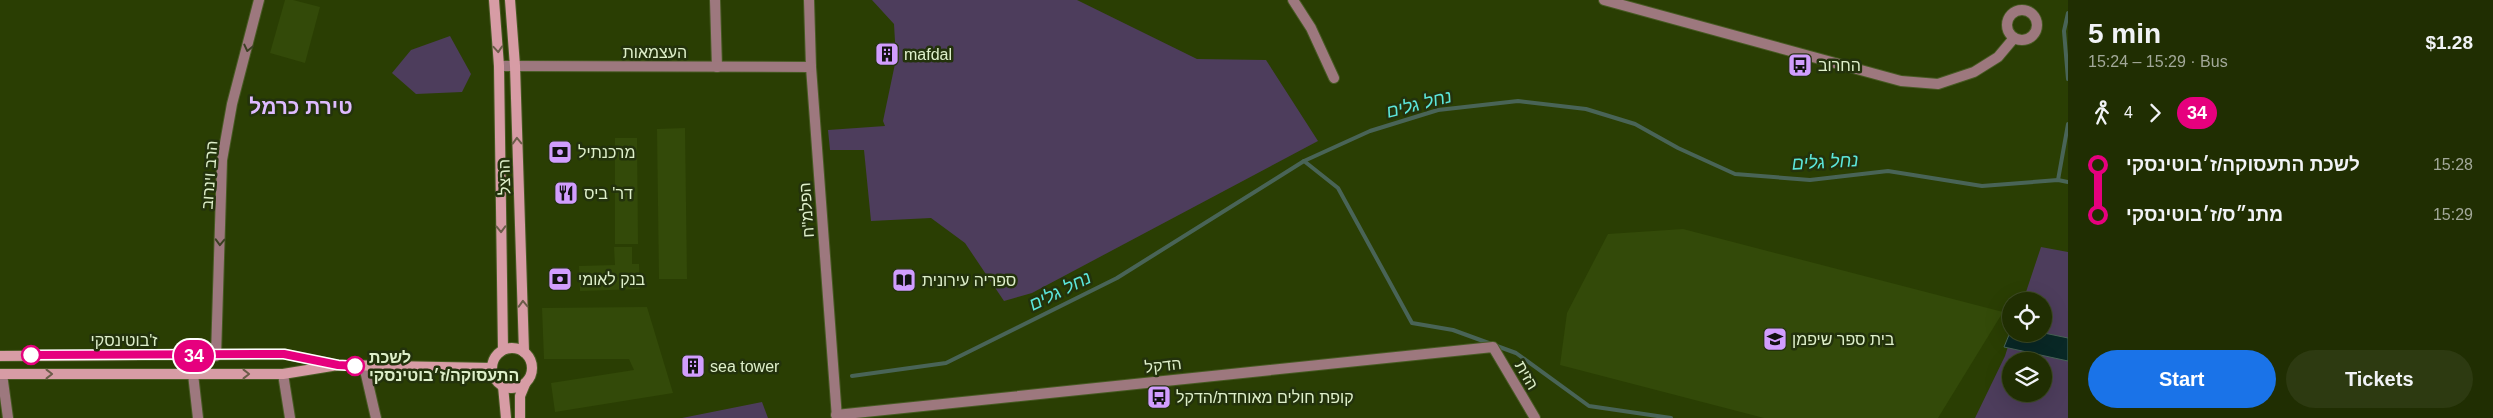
<!DOCTYPE html>
<html lang="en">
<head>
<meta charset="utf-8">
<style>
	body { margin:0; font-family:Arial,"Noto Sans Hebrew",sans-serif; background:#2d3a11; color:#f1f3f6; height:100vh; display:flex; flex-direction:column; font-size:19px; white-space:nowrap }
	* { box-sizing:border-box; margin:0 }
	p { font-size:16px; color:#a2a899 }
	.icon { flex:none; width:28px; height:28px; fill:none; stroke:currentColor; stroke-width:2; stroke-linecap:round; stroke-linejoin:round }
	.map { position:relative; flex:1; overflow:hidden }
	.sheet { display:flex; flex-direction:column; background:#202e02; width:425px }
	.sheet>* { flex:none }
	.badge { padding:0 10px; border-radius:16px; font-size:18px; line-height:32px }
	.controls { position:absolute; left:2002px; top:292px; display:grid; gap:10px }
	.controls a { display:grid; place-items:center; width:50px; height:50px; border-radius:50%; background:#202e02; box-shadow:0 5px 20px #0002,0 0 0 1px #3d4a24; font-size:25px }
	.map>.badge { position:absolute; translate:-50% -50%; box-shadow:0 0 0 2px #fff }
	.legs { display:flex; align-items:center; gap:8px; height:55px; padding:0 20px; font-size:16px }
	.legs p { margin-inline-start:auto }
	.head { display:flex; align-items:center; justify-content:space-between; height:85px; padding:0 20px }
	h1 { font-size:28px; font-weight:700; line-height:38px }
	.cta { display:flex; gap:10px; margin-top:auto; padding:10px 20px }
	.cta a { flex:1; height:58px; border-radius:30px; background:#1a73e8; color:#fff; font-size:20px; font-weight:700; line-height:58px; text-align:center }
	.cta a+a { background:#2d3a11; color:#f1f3f6 }
	ul { padding:0 20px; list-style:none }
	li { display:flex; align-items:center; gap:18px; height:50px; font-size:19px }
	li i { display:grid; place-items:center; width:8px; height:100%; margin:0 6px; background:currentColor }
	li i::after { content:''; width:12px; height:12px; margin:-6px; border:4px solid; border-radius:50%; background:#202e02 }
	li p { margin-inline-start:auto }
	li:first-child i { background:linear-gradient(#0000 50%,currentColor 0) }
	li:last-child i { background:linear-gradient(currentColor 50%,#0000 0) }
	main { display:flex; flex:1; min-height:0 }
	.map>svg:first-child { display:block }
</style>
</head>
<body>
<main>
<div class="map">
<svg width="2068" height="418" viewBox="0 0 2068 418">
	<rect width="100%" height="100%" fill="#2a3e03"/>
	<!-- built -->
	<g fill="#334a09">
		<polygon points="285,0 293,0 320,7 305,63 270,53"/>
		<polygon points="685,128 687,279 659,279 657,129"/>
		<polygon points="615,138 637,138 638,244 615,244"/>
		<polygon points="1683,229 2003,312 1938,418 1764,418 1560,365 1567,313 1608,234"/>
		<polygon points="614,247 632,247 632,264 639,264 640,289 580,291 579,266 615,265"/>
		<polygon points="647,307 673,393 555,412 551,383 634,370 629,359 544,359 542,308"/>
	</g>
	<!-- green -->
	<g fill="#4d3d5c" fill-rule="evenodd">
		<polygon points="872,0 1077,0 1197,59 1266,60 1318,141 1032,293 1004,301 965,243 931,218 871,221 864,150 830,150 828,130 885,126 883,121 896,59 894,24"/>
		<polygon points="450,36 471,74 462,92 416,94 392,73 411,50"/>
		<path d="M 2041,247 L 2068,252 L 2068,418 L 1975,418 L 2005,356 L 2012,334 L 2044,334 L 2044,301 L 2023,301 ZM 2011,361 L 2044,361 L 2044,394 L 2011,394 Z"/>
		<polygon points="762,402 768,418 682,418"/>
	</g>
	<!-- water -->
	<polygon fill="#092826" stroke="#496457" points="2011,330 2011,334 2044,333 2068,338 2068,361 2004,347"/>
	<g fill="none" stroke-linecap="round" stroke-linejoin="round">
		<!-- stream -->
		<g stroke="#496457" stroke-width="4">
			<polyline points="2068,13 2064,31 2068,79"/>
			<polyline points="1304,161 1338,188 1412,323 1453,330 1516,353 1589,406 1671,418"/>
			<polyline points="2058,180 2068,124"/>
			<polyline points="852,376 946,363 1117,278 1304,161 1370,131 1438,110 1518,101 1586,109 1635,124 1678,148 1735,174 1810,180 1888,171 1982,186 2058,180 2068,182"/>
		</g>
		<!-- street casing -->
		<g stroke="#475a23" stroke-width="12">
			<g id="street">
				<polyline points="715,0 717,67"/>
				<polyline points="809,0 811,67 837,418"/>
				<polyline points="1293,0 1311,28 1334,78"/>
				<polyline points="1604,0 1901,81 1938,84 1974,72 1998,57 2014,38"/>
				<circle cx="2022" cy="25" r="15"/>
				<polyline points="499,66 811,67"/>
				<polyline points="216,356 222,160 232,104 259,0"/>
				<polyline points="364,366 376,418"/>
				<polyline points="2,374 8,418"/>
				<polyline points="193,374 198,418"/>
				<polyline points="283,374 290,418"/>
				<polyline points="836,415 1493,347 1535,418"/>
			</g>
		</g>
		<!-- secondary casing -->
		<g stroke="#475a23" stroke-width="12">
			<g id="secondary">
				<polyline points="494,0 499,66 503,350"/>
				<polyline points="510,0 515,66 524,352"/>
				<circle cx="512" cy="368" r="20"/>
				<polyline points="0,356 284,354 332,364"/>
				<polyline points="0,374 283,374 338,365 492,368"/>
				<polyline points="503,386 506,418"/>
				<polyline points="520,418 520,396 525,384"/>
			</g>
		</g>
		<!-- street -->
		<use href="#street" stroke="#9d787e" stroke-width="10"/>
		<!-- secondary -->
		<use href="#secondary" stroke="#d79ca5" stroke-width="10"/>
	</g>
	<!-- one-way arrows -->
	<defs><path id="oneway-chevron" d="M-2-3.5L2.5 0L-2 3.5" fill="none" stroke-width="1.6" stroke-linecap="round" stroke-linejoin="round" transform="scale(1.25)"/></defs>
	<g stroke="#3b4023">
		<use href="#oneway-chevron" transform="translate(248 48) rotate(103)"/>
		<use href="#oneway-chevron" transform="translate(220 242) rotate(92)"/>
	</g>
	<g stroke="#6b5c49">
		<use href="#oneway-chevron" transform="translate(498 49) rotate(86)"/>
		<use href="#oneway-chevron" transform="translate(517 141) rotate(-92)"/>
		<use href="#oneway-chevron" transform="translate(501 229) rotate(89)"/>
		<use href="#oneway-chevron" transform="translate(523 304) rotate(-92)"/>
		<use href="#oneway-chevron" transform="translate(49 374)"/>
		<use href="#oneway-chevron" transform="translate(246 374)"/>
	</g>
	<g fill="none" stroke-linecap="round" stroke-linejoin="round">
		<!-- line-1 casing -->
		<g stroke="#fff" stroke-width="11">
			<polyline id="line-1" points="31,355 284,354 338,365 355,366"/>
		</g>
		<!-- line-1 -->
		<use href="#line-1" stroke="#e6007e" stroke-width="8"/>
	</g>
	<!-- icons -->
	<defs>
		<g id="building-square" transform="scale(1.25)"><rect x="-9" y="-9" width="18" height="18" rx="4" fill="#d19dfe" stroke="#23320c"/><path d="M-4-6H4V6H1V3H-1V6H-4ZM-2.5-4.3h1.7v1.8h-1.7ZM.8-4.3h1.7v1.8H.8ZM-2.5-1h1.7V.8h-1.7ZM.8-1h1.7V.8H.8Z" fill="#111"/></g>
		<g id="bus-square" transform="scale(1.25)"><rect x="-9" y="-9" width="18" height="18" rx="4" fill="#d19dfe" stroke="#23320c"/><path d="M-5-6H5V4H4V6H2V4H-2V6H-4V4H-5ZM-3.5-4V0h7V-4ZM-3.5 1.2v1.5H-2V1.2ZM2 1.2v1.5H3.5V1.2Z" fill="#111"/></g>
		<g id="bank-square" transform="scale(1.25)"><rect x="-9" y="-9" width="18" height="18" rx="4" fill="#d19dfe" stroke="#23320c"/><path d="M-6-4H6V4H-6ZM0-2.3a2.3 2.3 0 1 0 0 4.6a2.3 2.3 0 1 0 0-4.6Z" fill="#111"/></g>
		<g id="restaurant-square" transform="scale(1.25)"><rect x="-9" y="-9" width="18" height="18" rx="4" fill="#d19dfe" stroke="#23320c"/><path d="M-5-6h1v4h1v-4h1v4h1v-4h1v5L-1.5 .5V6h-2V.5L-5-1ZM5-6V6H3V1.5H1.5Q1.5-4 5-6Z" fill="#111"/></g>
		<g id="library-square" transform="scale(1.25)"><rect x="-9" y="-9" width="18" height="18" rx="4" fill="#d19dfe" stroke="#23320c"/><path d="M-6-4Q-3-5.5-.7-3.5V5Q-3 3-6 4ZM6-4Q3-5.5 .7-3.5V5Q3 3 6 4Z" fill="#111"/></g>
		<g id="school-square" transform="scale(1.25)"><rect x="-9" y="-9" width="18" height="18" rx="4" fill="#d19dfe" stroke="#23320c"/><path d="M0-5L7-2L0 1L-7-2ZM-4 1L0 2.5L4 1V4Q0 6-4 4Z" fill="#111"/></g>
	</defs>
	<g fill-rule="evenodd">
		<use href="#building-square" x="887" y="54"/>
		<use href="#bus-square" x="1800" y="65"/>
		<use href="#bank-square" x="560" y="152"/>
		<use href="#restaurant-square" x="566" y="193"/>
		<use href="#bank-square" x="560" y="279"/>
		<use href="#library-square" x="904" y="280"/>
		<use href="#school-square" x="1775" y="339"/>
		<use href="#building-square" x="693" y="366"/>
		<use href="#bus-square" x="1159" y="397"/>
	</g>
	<!-- markers -->
	<g fill="#fff" stroke="#e6007e" stroke-width="2.5">
		<circle cx="31" cy="355" r="9"/>
		<circle cx="355" cy="366" r="9"/>
	</g>
	<g text-anchor="middle" stroke-width="5" stroke-linejoin="round" paint-order="stroke">
		<!-- street labels -->
		<g font-size="16" fill="#deefca" stroke="#23320c">
			<text x="655" y="58">העצמאות</text>
			<text transform="translate(209 175) rotate(-86)" y="6">הרב וינרוב</text>
			<text transform="translate(504 177) rotate(-92)" y="6">הרצל</text>
			<text transform="translate(806 210) rotate(-94)" y="6">הפלמ"ח</text>
			<text x="124" y="346">ז'בוטינסקי</text>
			<text transform="translate(1163 365) rotate(-6)" y="6">הדקל</text>
			<text transform="translate(1527 375) rotate(60)" y="6">הזית</text>
		</g>
		<!-- poi labels -->
		<g font-size="16" fill="#deefca" stroke="#23320c" text-anchor="start">
			<text x="904" y="60">mafdal</text>
			<text x="1818" y="71">החרוב</text>
			<text x="578" y="158">מרכנתיל</text>
			<text x="584" y="199">דר' ביס</text>
			<text x="578" y="285">בנק לאומי</text>
			<text x="922" y="286">ספריה עירונית</text>
			<text x="1792" y="345">בית ספר שיפמן</text>
			<text x="710" y="372">sea tower</text>
			<text x="1176" y="403">קופת חולים מאוחדת/הדקל</text>
		</g>
		<!-- stop labels -->
		<g font-size="16" font-weight="bold" fill="#deefca" stroke="#23320c" text-anchor="start">
			<text x="369" y="363">לשכת<tspan x="369" dy="18">התעסוקה/ז׳בוטינסקי</tspan></text>
		</g>
		<!-- water labels -->
		<g font-size="18" font-style="italic" fill="#5ce6db" stroke="#23320c">
			<text transform="translate(1419 104) rotate(-14)" y="6">נחל גלים</text>
			<text transform="translate(1825 162) rotate(-3)" y="6">נחל גלים</text>
			<text transform="translate(1060 291) rotate(-26)" y="6">נחל גלים</text>
		</g>
		<!-- district labels -->
		<g font-size="21" font-weight="bold" fill="#debbff" stroke="#23320c">
			<text x="301" y="114">טירת כרמל</text>
		</g>
	</g>
</svg>
<div class="controls">
<a><svg class="icon" aria-label="locate" viewBox="0 0 24 24"><circle cx="12" cy="12" r="6"/><path d="M12 2v4M12 18v4M2 12h4M18 12h4"/></svg></a>
<a><svg class="icon" aria-label="layers" viewBox="0 0 24 24"><path d="M12 4l9 5-9 5-9-5zM3 14l9 5 9-5"/></svg></a>
</div>
<b class="badge" style="left:194px;top:356px;background:#e6007e;color:#fff">34</b>
</div>
<section class="sheet">
<div class="head"><div><h1>5 min</h1><p>15:24 – 15:29 · Bus</p></div><b>$1.28</b></div>
<div class="legs"><svg class="icon" aria-label="walk" viewBox="0 0 24 24"><circle cx="13" cy="4" r="2"/><path d="M13 8l-2 6 4 7M11 14l-3 7M7 12l3-4h3l4 4"/></svg>4<svg class="icon" aria-label="forward" viewBox="0 0 24 24"><path d="M9 5l7 7-7 7"/></svg><b class="badge" style="background:#e6007e;color:#fff">34</b></div>
<ul>
<li><i style="color:#e6007e"></i><b>לשכת התעסוקה/ז׳בוטינסקי</b><p>15:28</p></li>
<li><i style="color:#e6007e"></i><b>מתנ״ס/ז׳בוטינסקי</b><p>15:29</p></li>
</ul>
<div class="cta"><a>Start</a><a>Tickets</a></div>
</section>
</main>
</body>
</html>
